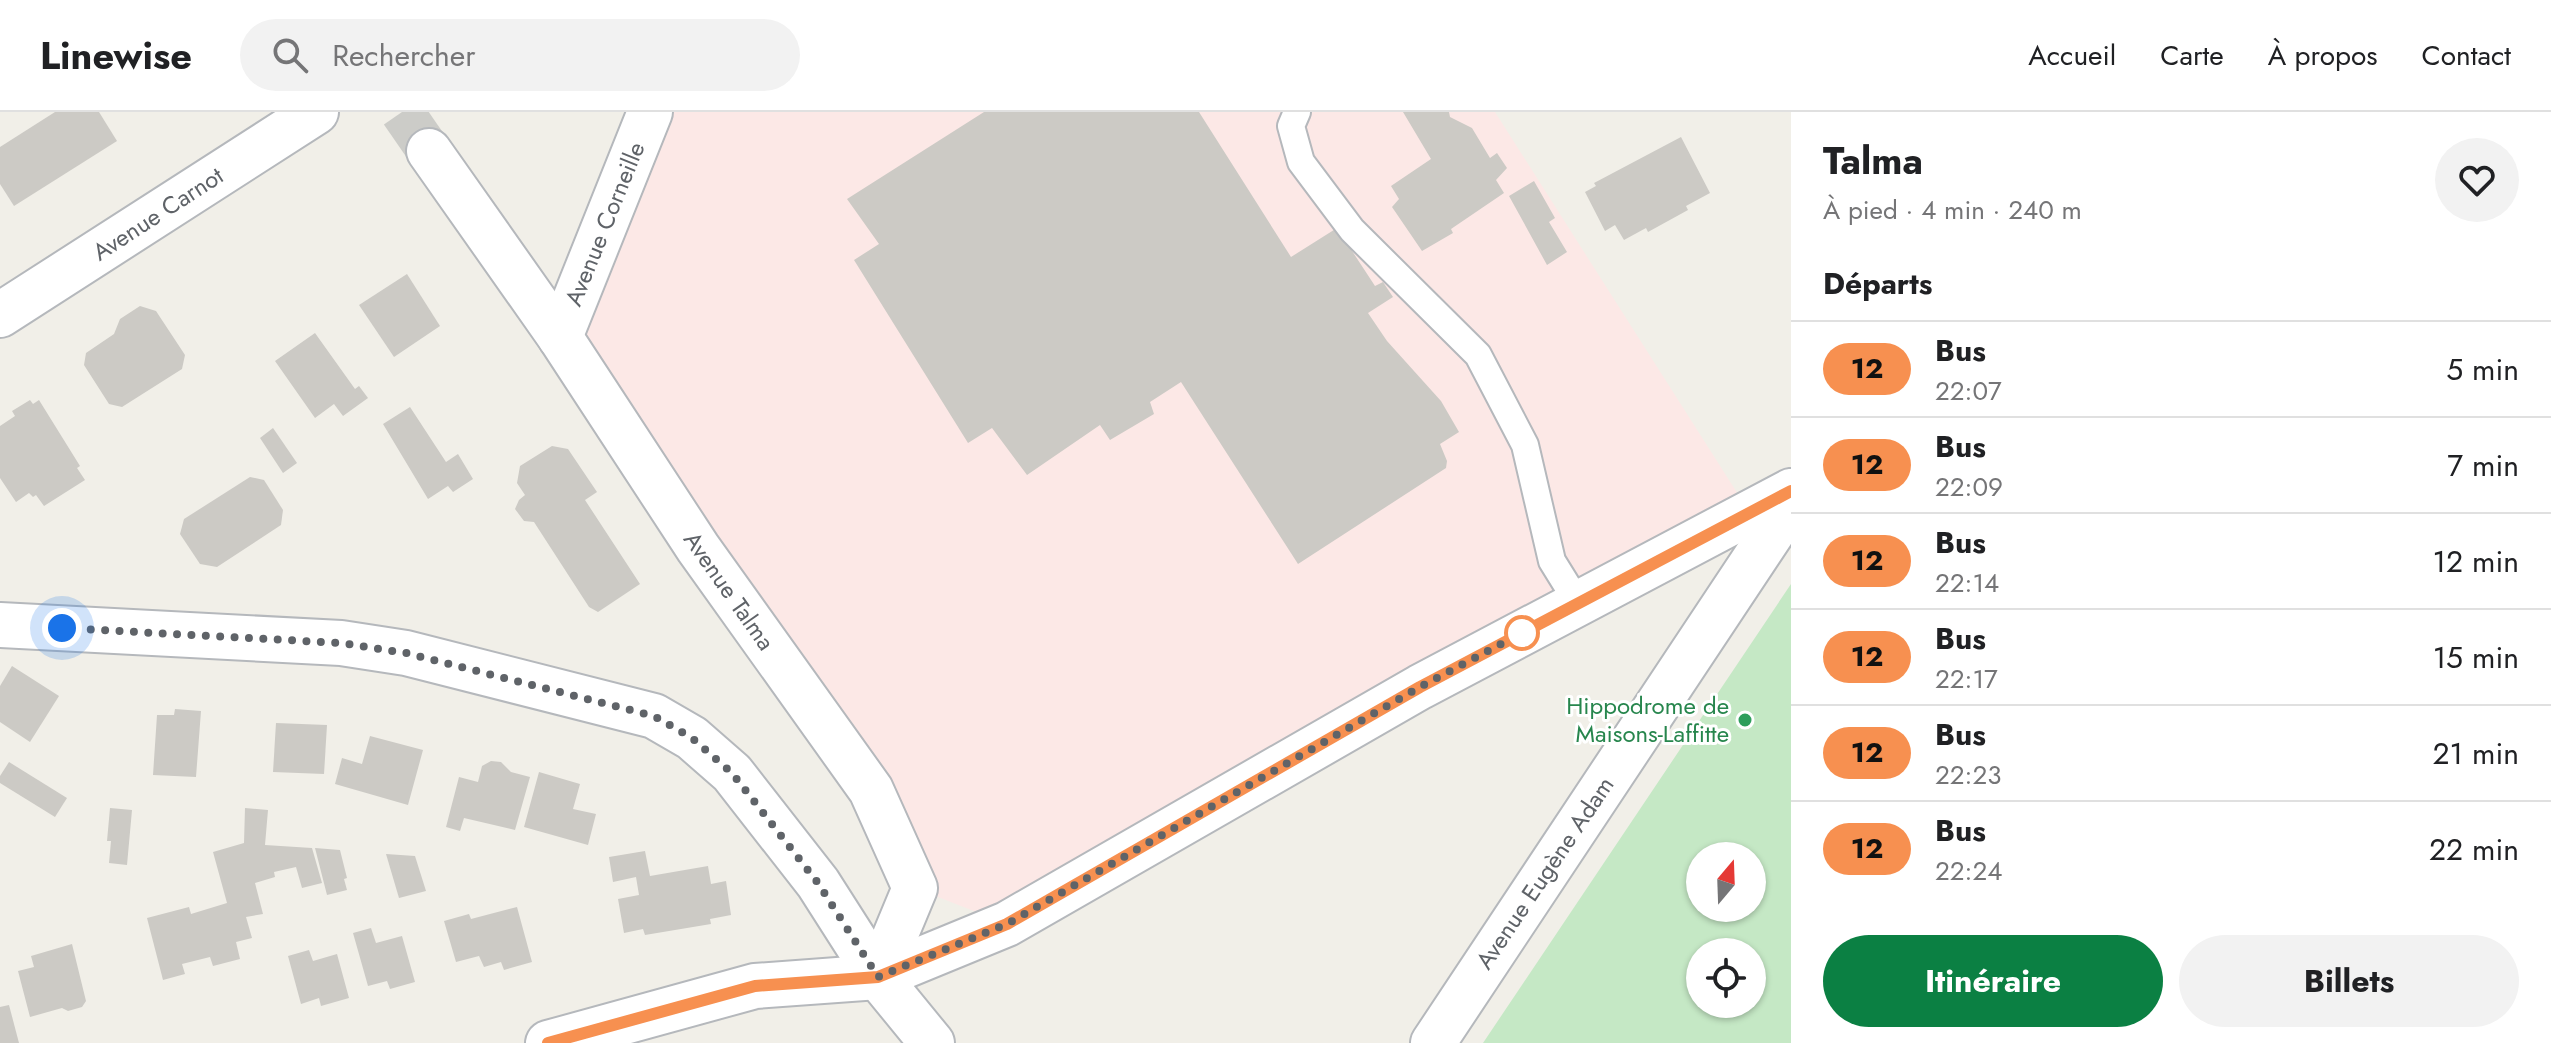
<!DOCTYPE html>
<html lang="fr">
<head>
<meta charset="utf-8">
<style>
	body { margin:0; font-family:Jost,sans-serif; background:#f2f2f2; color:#202124; height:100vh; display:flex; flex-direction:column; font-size:30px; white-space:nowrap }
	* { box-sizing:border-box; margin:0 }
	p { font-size:26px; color:#757577 }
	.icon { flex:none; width:44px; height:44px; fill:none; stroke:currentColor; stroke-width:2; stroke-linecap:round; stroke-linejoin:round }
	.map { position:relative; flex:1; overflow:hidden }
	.panel { display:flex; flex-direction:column; background:#fff; width:760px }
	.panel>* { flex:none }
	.badge { padding:0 16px; border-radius:26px; font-size:28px; line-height:52px }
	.needle { width:52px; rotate:19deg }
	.fabs { position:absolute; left:1686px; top:730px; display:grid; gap:16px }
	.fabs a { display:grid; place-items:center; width:80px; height:80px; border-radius:50%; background:#fff; box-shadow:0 2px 6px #0004; font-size:40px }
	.you { position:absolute; width:40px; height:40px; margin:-20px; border:6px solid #fff; border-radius:50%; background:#1a73e8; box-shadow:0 0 0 12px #1a73e833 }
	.map>.badge { position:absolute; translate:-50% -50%; box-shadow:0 0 0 4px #fff }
	h2 { padding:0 32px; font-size:30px; line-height:72px }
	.round { display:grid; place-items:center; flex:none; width:84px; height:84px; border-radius:42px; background:#f2f2f2 }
	.head { display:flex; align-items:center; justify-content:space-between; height:136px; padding:0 32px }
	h1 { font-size:38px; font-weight:700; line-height:60px }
	.cta { display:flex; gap:16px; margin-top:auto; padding:16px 32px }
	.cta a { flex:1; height:92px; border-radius:48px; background:#0b8043; color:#fff; font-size:32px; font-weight:700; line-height:92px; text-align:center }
	.cta a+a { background:#f2f2f2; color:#202124 }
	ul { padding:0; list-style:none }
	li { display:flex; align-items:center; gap:24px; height:96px; padding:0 32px; border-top:2px solid #e0e0e0 }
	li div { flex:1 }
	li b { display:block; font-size:30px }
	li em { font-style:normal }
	li .badge { min-width:88px; font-weight:700; text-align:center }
	header { display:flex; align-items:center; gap:48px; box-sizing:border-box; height:112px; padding:0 40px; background:#fff; border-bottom:2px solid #e0e0e0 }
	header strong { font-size:38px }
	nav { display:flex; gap:44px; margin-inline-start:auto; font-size:28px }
	.search { width:560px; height:72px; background:#f2f2f2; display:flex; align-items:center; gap:20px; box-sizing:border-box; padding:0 28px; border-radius:44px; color:#757577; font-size:30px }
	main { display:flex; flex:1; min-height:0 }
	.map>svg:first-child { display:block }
</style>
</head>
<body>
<header>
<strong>Linewise</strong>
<div class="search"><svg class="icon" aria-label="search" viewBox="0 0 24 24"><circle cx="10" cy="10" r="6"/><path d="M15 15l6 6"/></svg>Rechercher</div>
<nav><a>Accueil</a><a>Carte</a><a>À propos</a><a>Contact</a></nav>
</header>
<main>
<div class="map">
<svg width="1791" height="931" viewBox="0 0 1791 931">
	<rect width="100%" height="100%" fill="#f1efe8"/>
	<!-- medical -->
	<polygon fill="#fce8e6" points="648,0 1495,0 1750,401 1007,812 915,776 560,225"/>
	<!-- green -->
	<path fill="#c5e8c5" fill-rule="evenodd" d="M 1791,472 L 1791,931 L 1483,931 ZM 1700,744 L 1752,744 L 1752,796 L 1700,796 ZM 1700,840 L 1752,840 L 1752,892 L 1700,892 Z"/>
	<!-- building -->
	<g fill="#cccac5">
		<polygon points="55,0 99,0 117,29 14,94 0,72 0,35"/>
		<polygon points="984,0 1199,0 1291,145 1337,116 1375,174 1383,170 1393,185 1368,201 1387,229 1441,289 1459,320 1440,332 1447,349 1446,356 1298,452 1181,270 1150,290 1154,302 1110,328 1100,313 1027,363 992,316 968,331 854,148 879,132 847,87"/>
		<polygon points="1403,0 1449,0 1450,5 1472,16 1490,46 1497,41 1507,56 1496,68 1504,81 1451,117 1453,121 1422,139 1392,95 1399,87 1391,74 1431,47"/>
		<polygon points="1681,25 1710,81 1686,94 1688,98 1648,120 1646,116 1624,128 1615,113 1605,119 1585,80 1596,74 1594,71"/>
		<polygon points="1534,69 1555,106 1549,110 1567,140 1547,153 1509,84"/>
		<polygon points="407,162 440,214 394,245 359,193"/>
		<polygon points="140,194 156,199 185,243 182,257 122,295 109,292 84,253 86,241 114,222 120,207"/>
		<polygon points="315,221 355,277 359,274 368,286 343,304 334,292 315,306 275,249"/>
		<polygon points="30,288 33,292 39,288 80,354 77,356 85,368 44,394 36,383 33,385 29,381 16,390 0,366 0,314 15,304 12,299"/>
		<polygon points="410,295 446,350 458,342 473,367 453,380 448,374 428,387 383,312"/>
		<polygon points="273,316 297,351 283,361 260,326"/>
		<polygon points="552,334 568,337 597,380 585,388 640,472 598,500 589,495 534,410 524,409 515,397 519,388 525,383 517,371 520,354"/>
		<polygon points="250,365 264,368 283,398 281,413 217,455 200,452 180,422 184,407"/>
		<polygon points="12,554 59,584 30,630 0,610 0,574"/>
		<polygon points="175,597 201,599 196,665 153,663 157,603 174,603"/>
		<polygon points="276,611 327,613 324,662 273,660"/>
		<polygon points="370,624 423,638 408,693 335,672 342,646 362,652"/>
		<polygon points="491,649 501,650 511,660 530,665 515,718 464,706 460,719 446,715 459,665 478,670 482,654"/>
		<polygon points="9,650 67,686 55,705 0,671 0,664"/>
		<polygon points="539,660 580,672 573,697 596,702 588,733 524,715"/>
		<polygon points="110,696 132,698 127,753 109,751 111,729 107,729"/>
		<polygon points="245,696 268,698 265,733 312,736 322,771 302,776 296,755 274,760 275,765 255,771 263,802 246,805 252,826 236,830 240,847 213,854 210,845 182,852 185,862 163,868 147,806 189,795 191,802 227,791 213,740 244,731"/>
		<polygon points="315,736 340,738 347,766 344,767 347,778 327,783"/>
		<polygon points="645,739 650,764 708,754 711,772 726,769 731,803 710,807 711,812 645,823 643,817 624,821 618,787 639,783 636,765 613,770 609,745"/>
		<polygon points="386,742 415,744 426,779 399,786"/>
		<polygon points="517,795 532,850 504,858 501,850 484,855 479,844 456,850 444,809 469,802 471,807"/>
		<polygon points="371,816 376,831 402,824 415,870 390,877 387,869 368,874 353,821"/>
		<polygon points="72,832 86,889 82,895 68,899 62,896 30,905 18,859 34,855 31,844"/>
		<polygon points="309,838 313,849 337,842 349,886 321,894 319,886 301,892 288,844"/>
		<polygon points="9,893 19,931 0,931 0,895"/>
	</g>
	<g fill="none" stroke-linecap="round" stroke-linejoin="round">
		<!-- minor-tunnel -->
		<polyline stroke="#ccccc8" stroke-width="44" stroke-dasharray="44 22" stroke-linecap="butt" points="402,0 429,39"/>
		<!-- service casing -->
		<g stroke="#b5b8bc" stroke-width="30">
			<polyline id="service" points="1297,0 1291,14 1301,50 1352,118 1478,243 1525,333 1552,449 1578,491"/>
		</g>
		<!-- minor casing -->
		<g stroke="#b5b8bc" stroke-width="48">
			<g id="minor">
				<polyline points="429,39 560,225 698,436 871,678 915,776 878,865"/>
				<polyline points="0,203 316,0"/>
				<polyline points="560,225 650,0"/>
				<polyline points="0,513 341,531 406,541 654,604 692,626 732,661 818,771 878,865 932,931"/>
				<polyline points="548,931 755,874 878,865 1007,812 1420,575 1791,379"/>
				<polyline points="1433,931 1791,392"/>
			</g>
		</g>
		<!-- service -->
		<use href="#service" stroke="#fff" stroke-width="26"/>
		<!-- minor -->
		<use href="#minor" stroke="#fff" stroke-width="44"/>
	</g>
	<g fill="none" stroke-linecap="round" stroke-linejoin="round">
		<!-- line casing -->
		<g stroke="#fff" stroke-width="18">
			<polyline id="line" points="548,931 755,874 878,865 1007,812 1420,575 1791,379"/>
		</g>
		<!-- line -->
		<use href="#line" stroke="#f79050" stroke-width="12"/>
		<!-- walk -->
		<polyline stroke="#5f6368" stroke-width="8" stroke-dasharray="0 14.4" points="62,516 341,531 406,541 654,604 692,626 732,661 818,771 878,865 1007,812 1420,575 1522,521"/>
	</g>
	<!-- markers -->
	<circle fill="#fff" stroke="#f79050" stroke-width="4" cx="1522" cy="521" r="16"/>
	<circle fill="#2e9e5b" stroke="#fff" stroke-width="3" cx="1745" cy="608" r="8"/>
	<g text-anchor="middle" stroke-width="6" stroke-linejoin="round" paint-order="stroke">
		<!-- street labels -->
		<g font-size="24" fill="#5f6368" stroke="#fff">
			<text transform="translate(158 102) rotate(-33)" y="8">Avenue Carnot</text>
			<text transform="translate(605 112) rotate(-68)" y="8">Avenue Corneille</text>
			<text transform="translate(729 479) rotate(55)" y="8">Avenue Talma</text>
			<text transform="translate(1545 761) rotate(-56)" y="8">Avenue Eugène Adam</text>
		</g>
		<!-- leisure labels -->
		<g font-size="24" fill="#27864d" stroke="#fff" text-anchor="end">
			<text x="1729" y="602">Hippodrome de<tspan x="1729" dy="28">Maisons-Laffitte</tspan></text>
		</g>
	</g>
</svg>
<div class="fabs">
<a><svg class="needle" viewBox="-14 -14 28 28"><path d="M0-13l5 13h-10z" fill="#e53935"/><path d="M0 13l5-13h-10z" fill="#757577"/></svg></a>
<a><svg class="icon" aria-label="locate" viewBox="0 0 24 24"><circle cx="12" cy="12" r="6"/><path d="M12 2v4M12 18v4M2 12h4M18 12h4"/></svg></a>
</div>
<div class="you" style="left:62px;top:516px"></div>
</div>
<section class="panel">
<div class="head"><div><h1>Talma</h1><p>À pied · 4 min · 240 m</p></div><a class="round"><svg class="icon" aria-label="heart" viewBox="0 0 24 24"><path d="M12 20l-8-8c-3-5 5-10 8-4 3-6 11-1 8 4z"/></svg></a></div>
<h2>Départs</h2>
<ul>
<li><span class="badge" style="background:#f79050;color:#111">12</span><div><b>Bus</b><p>22:07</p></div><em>5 min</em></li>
<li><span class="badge" style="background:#f79050;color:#111">12</span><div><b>Bus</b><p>22:09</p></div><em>7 min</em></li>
<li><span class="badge" style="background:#f79050;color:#111">12</span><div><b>Bus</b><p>22:14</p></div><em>12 min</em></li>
<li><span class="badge" style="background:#f79050;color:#111">12</span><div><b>Bus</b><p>22:17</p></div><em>15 min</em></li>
<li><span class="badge" style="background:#f79050;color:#111">12</span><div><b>Bus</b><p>22:23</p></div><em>21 min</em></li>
<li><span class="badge" style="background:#f79050;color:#111">12</span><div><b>Bus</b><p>22:24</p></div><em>22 min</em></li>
</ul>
<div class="cta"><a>Itinéraire</a><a>Billets</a></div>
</section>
</main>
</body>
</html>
